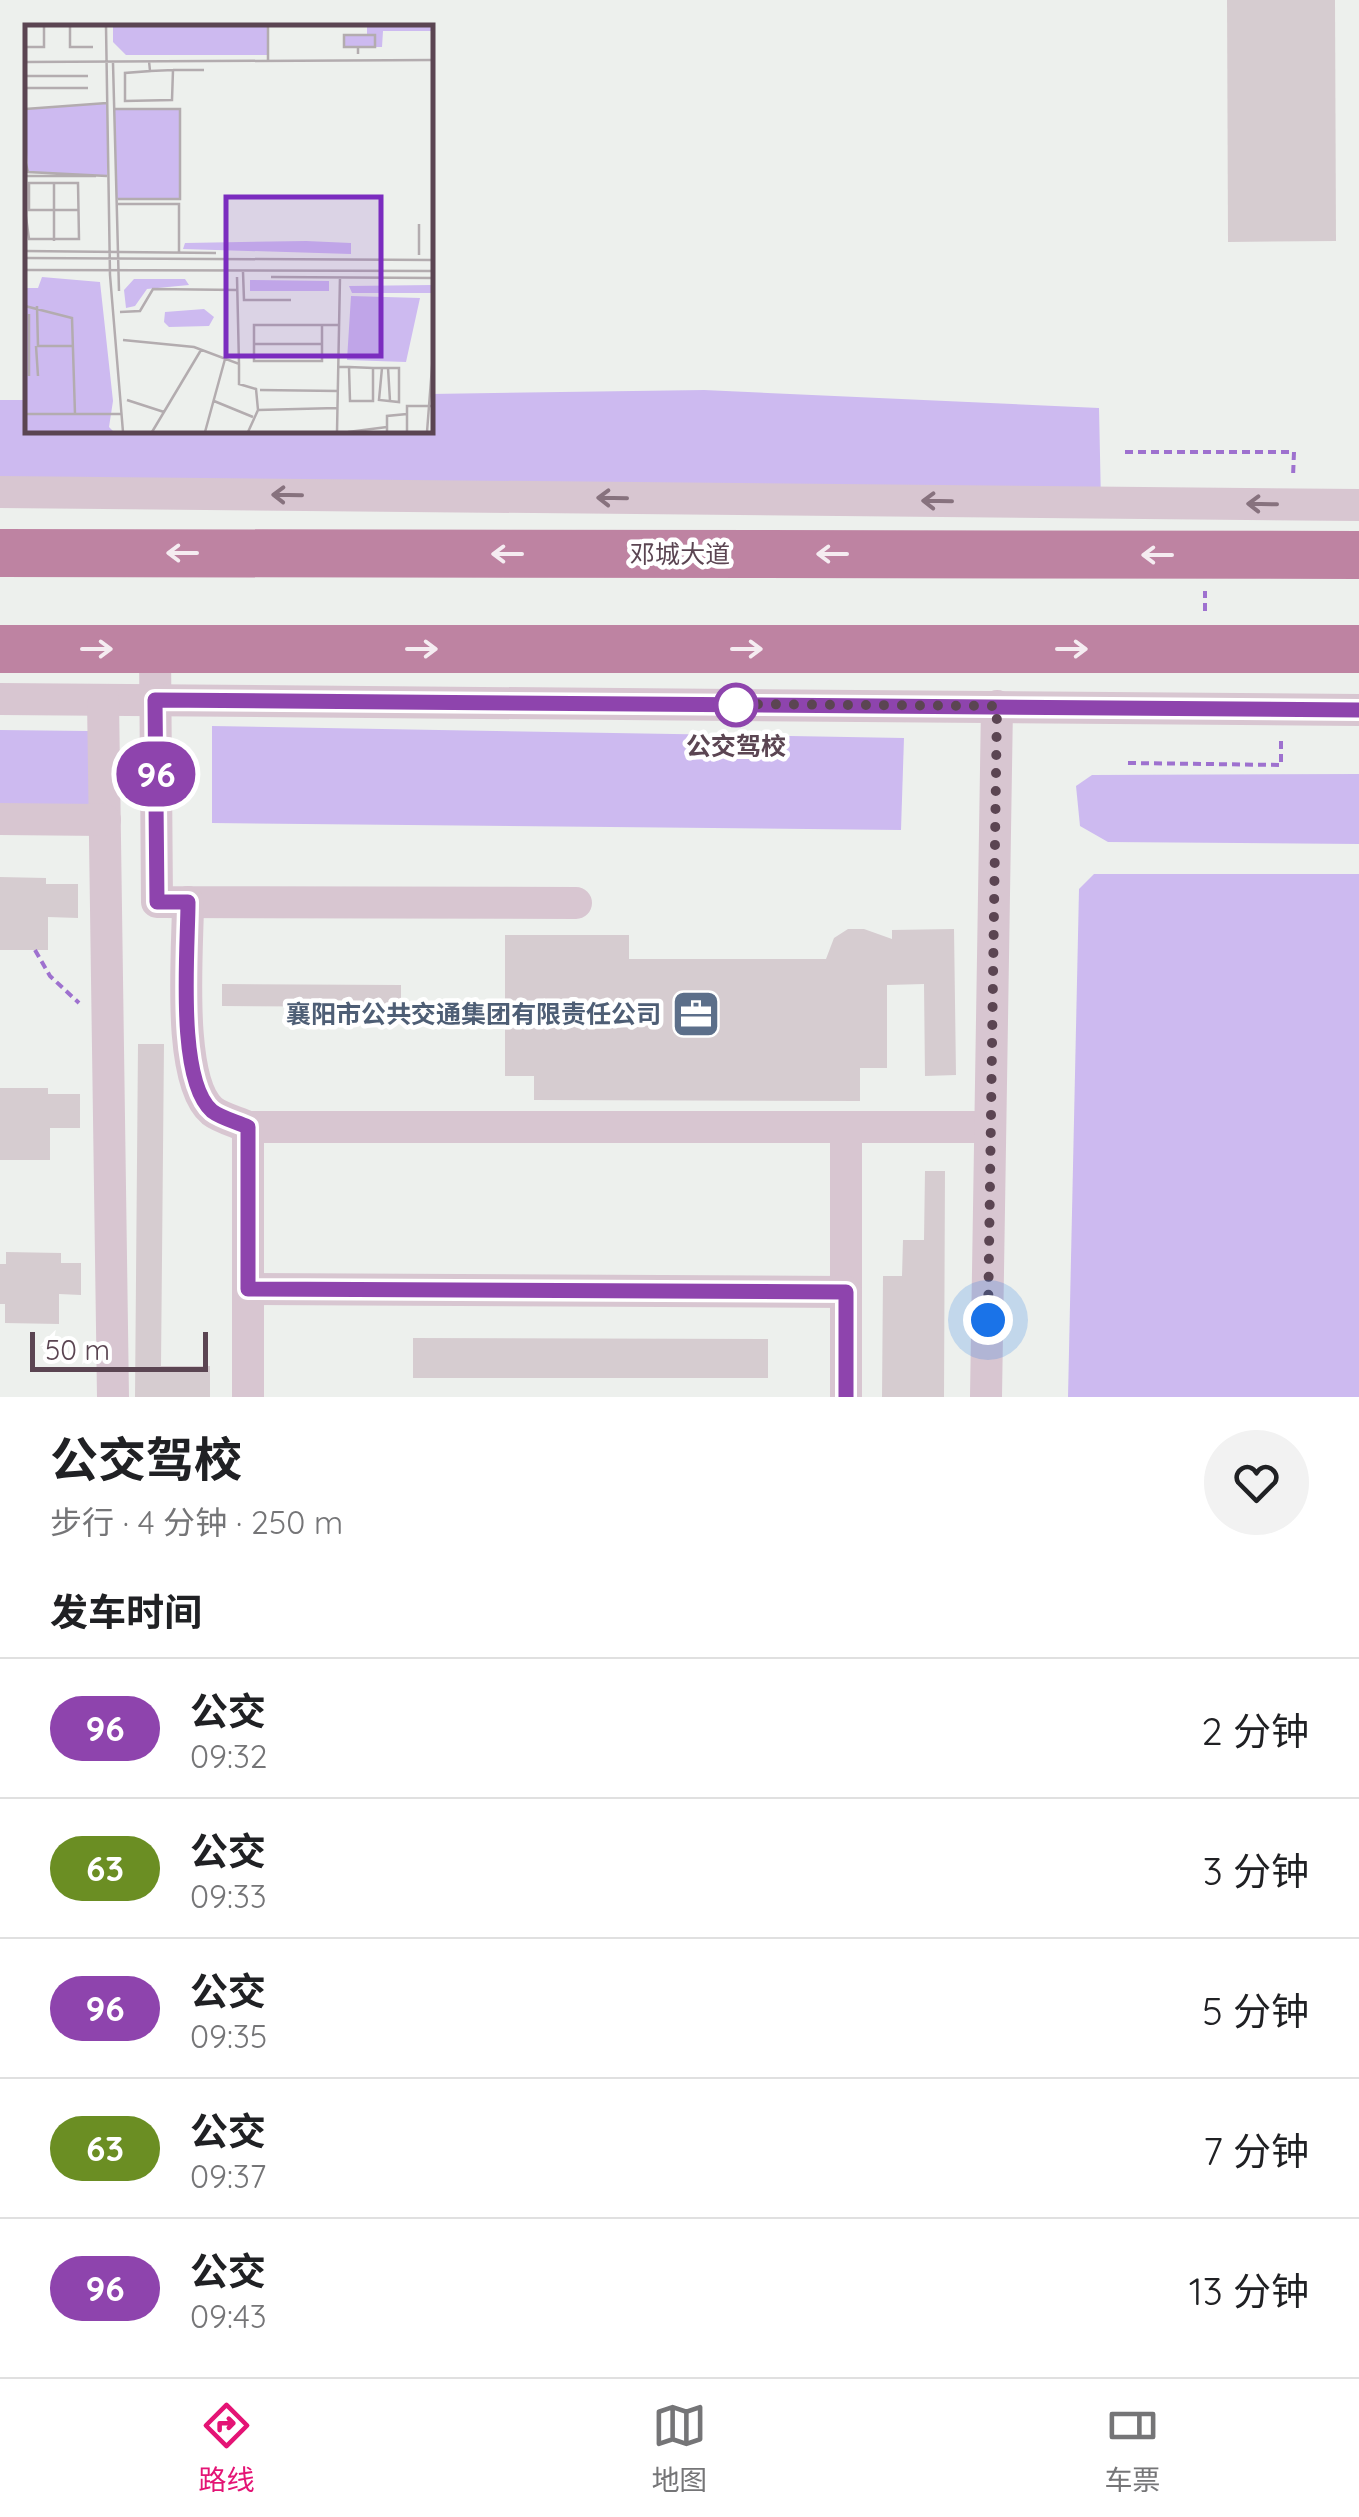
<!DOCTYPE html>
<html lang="zh">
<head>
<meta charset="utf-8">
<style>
	body { margin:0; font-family:Quicksand,"Noto Sans SC",sans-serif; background:#f2f2f2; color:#202124; height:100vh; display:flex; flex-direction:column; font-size:38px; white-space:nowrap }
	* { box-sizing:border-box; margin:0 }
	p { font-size:32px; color:#757577 }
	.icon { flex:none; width:55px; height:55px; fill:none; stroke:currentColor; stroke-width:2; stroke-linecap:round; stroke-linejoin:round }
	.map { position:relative; height:1397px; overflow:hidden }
	.drawer { display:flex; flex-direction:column; background:#fff; flex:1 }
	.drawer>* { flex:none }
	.badge { padding:0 20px; border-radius:32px; font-size:35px; line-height:65px }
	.scale { position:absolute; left:30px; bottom:25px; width:178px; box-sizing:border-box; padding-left:10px; border:5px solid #5b4552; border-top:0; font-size:28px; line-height:35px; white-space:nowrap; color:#5b4552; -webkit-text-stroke:8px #fff; paint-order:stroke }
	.you { position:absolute; width:50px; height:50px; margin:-25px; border:8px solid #fff; border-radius:50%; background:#1a73e8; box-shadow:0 0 0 15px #1a73e833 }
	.map>.badge { position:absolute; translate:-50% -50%; box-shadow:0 0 0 5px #fff }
	h2 { padding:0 50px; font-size:38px; line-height:90px }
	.round { display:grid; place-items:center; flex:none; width:105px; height:105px; border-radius:52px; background:#f2f2f2 }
	.summary { display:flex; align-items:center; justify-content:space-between; height:170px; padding:0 50px }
	h1 { font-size:48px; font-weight:700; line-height:75px }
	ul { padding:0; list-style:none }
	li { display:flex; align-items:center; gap:30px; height:140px; padding:0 50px; border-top:2px solid #e0e0e0 }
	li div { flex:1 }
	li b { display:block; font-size:38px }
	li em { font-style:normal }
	li .badge { min-width:110px; font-weight:700; text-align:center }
	.tabs { display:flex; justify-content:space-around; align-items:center; height:140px; border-top:2px solid #e0e0e0; background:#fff; font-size:28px; color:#757577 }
	.tabs a { display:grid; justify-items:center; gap:5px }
	.tabs .active { color:#e41475 }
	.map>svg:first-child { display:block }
</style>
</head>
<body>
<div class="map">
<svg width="1359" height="1397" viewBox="0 0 1359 1397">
	<rect width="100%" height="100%" fill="#edf0ed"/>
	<!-- green -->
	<g fill="#cdbaf0">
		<polygon points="704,390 1099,408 1101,503 0,492 0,400 27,400 28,430 430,430 430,394"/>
		<polygon points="212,726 904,738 901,830 212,823"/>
		<polygon points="0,730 88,731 96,798 87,806 0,805"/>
		<polygon points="1359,774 1359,844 1108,842 1080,826 1076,786 1092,775"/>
		<polygon points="1094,874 1359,874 1359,1397 1068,1397 1079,889"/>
	</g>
	<!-- building -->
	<g fill="#d6ccd0">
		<polygon points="1227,0 1335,0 1336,241 1228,242"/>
		<polygon points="0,877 46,878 46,884 78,884 78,918 48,917 48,950 0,950"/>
		<polygon points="848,929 864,929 892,939 892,930 954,929 956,1075 925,1076 924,984 887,985 887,1068 860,1068 860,1101 534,1100 534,1076 505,1076 505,935 629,935 629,959 826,959 834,938"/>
		<polygon points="222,984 401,985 401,1007 222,1006"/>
		<polygon points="138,1044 164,1044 161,1366 210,1366 210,1397 135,1397"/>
		<polygon points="0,1088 48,1088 48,1094 80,1094 80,1128 50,1128 50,1160 0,1160"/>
		<polygon points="925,1171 945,1171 944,1397 882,1397 883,1276 902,1276 903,1240 924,1240"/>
		<polygon points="6,1252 61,1253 61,1263 81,1263 81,1295 59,1294 59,1324 5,1323 5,1304 0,1304 0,1264 6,1264"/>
		<polygon points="413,1338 768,1339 768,1378 413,1378"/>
	</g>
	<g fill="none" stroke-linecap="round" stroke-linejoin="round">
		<!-- path -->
		<g stroke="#9e71cf" stroke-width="4" stroke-dasharray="8 5" stroke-linecap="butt">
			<polyline points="1125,452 1294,452 1293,477"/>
			<polyline points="1205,611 1205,591"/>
			<polyline points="1128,763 1281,765 1281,738"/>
			<polyline points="35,950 50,976 79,1003"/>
		</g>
		<!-- minor -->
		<g stroke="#d8c6d1" stroke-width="32">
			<polyline points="0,492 1359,505"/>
			<polyline points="155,649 157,902 576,903"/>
			<polyline points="0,699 1359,710"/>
			<polyline points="103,700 113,1397"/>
			<polyline points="0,819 105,820"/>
			<path d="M 188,902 C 188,948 176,1080 212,1111 C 221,1118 237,1122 248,1127"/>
			<polyline points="846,1127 846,1397"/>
			<polyline points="248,1289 846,1292"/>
			<polyline points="248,1397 248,1127 990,1127"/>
			<polyline points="986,1397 997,706"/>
		</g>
		<!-- highway -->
		<g stroke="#be83a2" stroke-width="48">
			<polyline points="0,553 1359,555"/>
			<polyline points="0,649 1359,649"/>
		</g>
	</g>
	<!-- one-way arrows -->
	<defs><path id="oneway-shaft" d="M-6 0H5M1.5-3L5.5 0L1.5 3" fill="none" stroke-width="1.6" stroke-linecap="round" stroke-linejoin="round" transform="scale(2.5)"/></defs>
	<g stroke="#87727e">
		<use href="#oneway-shaft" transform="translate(287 495) rotate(-179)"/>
		<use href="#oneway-shaft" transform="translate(612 498) rotate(-179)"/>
		<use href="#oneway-shaft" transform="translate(937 501) rotate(-179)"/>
		<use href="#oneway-shaft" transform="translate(1262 504) rotate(-179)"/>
	</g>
	<g stroke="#f5ecf1">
		<use href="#oneway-shaft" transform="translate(182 553) rotate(-180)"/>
		<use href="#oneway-shaft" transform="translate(507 554) rotate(-180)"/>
		<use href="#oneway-shaft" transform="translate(832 554) rotate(-180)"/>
		<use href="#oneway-shaft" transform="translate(1157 555) rotate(-180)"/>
		<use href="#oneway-shaft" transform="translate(97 649)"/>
		<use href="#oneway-shaft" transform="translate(422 649)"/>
		<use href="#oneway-shaft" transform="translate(747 649)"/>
		<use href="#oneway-shaft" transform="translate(1072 649)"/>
	</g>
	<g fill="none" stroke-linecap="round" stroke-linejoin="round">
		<!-- line casing -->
		<g stroke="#fff" stroke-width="22">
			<path id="line" d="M 846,1397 L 846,1292 L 248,1289 L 248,1127 C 237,1122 221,1118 212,1111 C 176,1080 188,948 188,902 L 157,902 L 155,700 L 1359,710"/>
		</g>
		<!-- line -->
		<use href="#line" stroke="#8e44ad" stroke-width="15"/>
		<!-- walk -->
		<polyline stroke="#5b4552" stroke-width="10" stroke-dasharray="0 18" points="736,705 729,704 997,706 988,1320"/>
	</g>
	<!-- icons -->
	<defs>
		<g id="office-square" transform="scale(2.5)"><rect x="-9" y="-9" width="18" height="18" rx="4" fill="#5c6f8a" stroke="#fff"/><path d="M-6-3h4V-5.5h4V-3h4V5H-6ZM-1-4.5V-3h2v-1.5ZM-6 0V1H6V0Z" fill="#fff"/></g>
	</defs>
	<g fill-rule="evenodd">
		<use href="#office-square" x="696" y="1014"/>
	</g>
	<!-- markers -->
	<circle fill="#fff" stroke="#8e44ad" stroke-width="5" cx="736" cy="705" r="20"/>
	<g text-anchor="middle" stroke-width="9" stroke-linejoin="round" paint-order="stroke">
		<!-- street labels -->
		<g font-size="25" fill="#5b4552" stroke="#fff">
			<text x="680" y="563">邓城大道</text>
		</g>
		<!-- stop labels -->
		<g font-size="25" font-weight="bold" fill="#5b4552" stroke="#fff">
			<text x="736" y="755">公交驾校</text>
		</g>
		<!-- service labels -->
		<g font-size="25" font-weight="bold" fill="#4e5e75" stroke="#fff" text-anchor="end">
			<text x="661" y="1023">襄阳市公共交通集团有限责任公司</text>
		</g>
	</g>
	<!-- overview -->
	<g transform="translate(25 25)">
		<rect width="408" height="408" fill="#edf0ed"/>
		<path d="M 88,1 L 243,1 L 243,30 L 101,30 L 88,17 ZM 307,1 L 407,1 L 407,6 L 358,6 L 357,22 L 319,22 L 319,10 L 342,10 L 342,2 ZM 82,78 L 82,151 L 3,147 L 0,84 ZM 89,84 L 155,84 L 155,174 L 91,174 ZM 281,216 L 326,218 L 326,229 L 158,224 L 160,218 ZM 17,252 L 75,257 L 88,376 L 84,402 L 89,407 L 0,407 L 0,263 L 13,263 ZM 109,254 L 160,254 L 164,260 L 122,264 L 110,281 L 101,283 L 99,265 ZM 225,255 L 304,256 L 304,266 L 225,266 ZM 407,260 L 407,268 L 327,268 L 324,261 ZM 326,271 L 395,273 L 381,337 L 322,335 ZM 179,284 L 189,292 L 184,301 L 144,302 L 139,297 L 140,287 Z" fill="#cdbaf0"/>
		<path fill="none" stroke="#b3acaf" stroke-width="2.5" d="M 45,1 L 45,22 L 68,22M 81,1 L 85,250 L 98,407M 0,22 L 19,22 L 19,1M 333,29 L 333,22 L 350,22 L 350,10 L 319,10 L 319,22 L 333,22M 124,36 L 125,46 L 100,48 L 100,76 L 147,75 L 148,45 L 125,46M 243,36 L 243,1M 0,37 L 408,35M 88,38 L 94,266M 148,45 L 179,45M 0,51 L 63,51M 0,63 L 63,63M 0,84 L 82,78M 90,84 L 155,84 L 155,174 L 93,174M 0,135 L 3,147 L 82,151M 0,151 L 71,151M 93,179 L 154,179 L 154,227M 0,185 L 4,214 L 54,214 L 53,158 L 4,158 L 4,185 L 53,185M 29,216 L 29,158M 0,226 L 191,228M 394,230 L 394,199M 0,233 L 408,235M 0,245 L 408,246M 218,247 L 219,275 L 266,275M 246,252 L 408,253M 0,281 L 47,293 L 50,389M 12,281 L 13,321 L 49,321M 95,287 L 115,286 L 128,264 L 213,265M 4,289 L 4,351M 297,300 L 297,336 L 229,336 L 229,300 L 314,300M 98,315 L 169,322 L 214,339 L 212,252M 229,319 L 297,319M 11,321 L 13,351M 214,339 L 214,359 L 231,364 L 233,385 L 223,407M 313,342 L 324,342 L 348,343 L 374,343 L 374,377 L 354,375 L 357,343M 324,342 L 325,376 L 348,376 L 348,343M 363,343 L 365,376M 235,365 L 313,366M 102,375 L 139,387M 189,376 L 228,392M 233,385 L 312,383M 0,389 L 96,389M 127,407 L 176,325M 180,407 L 200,334M 312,407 L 315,252M 323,407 L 362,402M 362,407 L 362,391 L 382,389M 382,407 L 382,381 L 408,381M 402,407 L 408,329"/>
		<path fill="#7b2cbf" fill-opacity="0.15" stroke="#7b2cbf" stroke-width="5" d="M 201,172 L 356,172 L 356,331 L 201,331 Z"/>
		<rect width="408" height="408" fill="none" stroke="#5b4552" stroke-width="5"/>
	</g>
</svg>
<div class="scale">50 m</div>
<div class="you" style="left:988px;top:1320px"></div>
<b class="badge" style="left:156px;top:774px;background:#8e44ad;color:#fff">96</b>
</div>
<section class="drawer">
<div class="summary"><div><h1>公交驾校</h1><p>步行 · 4 分钟 · 250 m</p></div><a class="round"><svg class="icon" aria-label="heart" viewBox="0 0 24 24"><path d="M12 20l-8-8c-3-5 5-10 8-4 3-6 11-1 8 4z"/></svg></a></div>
<h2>发车时间</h2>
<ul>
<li><span class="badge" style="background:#8e44ad;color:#fff">96</span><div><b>公交</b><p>09:32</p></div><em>2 分钟</em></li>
<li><span class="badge" style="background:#6b8e23;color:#fff">63</span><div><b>公交</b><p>09:33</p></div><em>3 分钟</em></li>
<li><span class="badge" style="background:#8e44ad;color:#fff">96</span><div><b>公交</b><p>09:35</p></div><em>5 分钟</em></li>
<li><span class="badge" style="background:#6b8e23;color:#fff">63</span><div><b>公交</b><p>09:37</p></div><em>7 分钟</em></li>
<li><span class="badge" style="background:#8e44ad;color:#fff">96</span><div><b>公交</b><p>09:43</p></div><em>13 分钟</em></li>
</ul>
</section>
<nav class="tabs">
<a class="active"><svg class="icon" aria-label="directions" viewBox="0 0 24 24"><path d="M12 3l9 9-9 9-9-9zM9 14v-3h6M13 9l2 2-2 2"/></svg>路线</a>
<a><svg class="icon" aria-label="map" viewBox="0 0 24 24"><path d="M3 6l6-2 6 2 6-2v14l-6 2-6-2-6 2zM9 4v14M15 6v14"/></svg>地图</a>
<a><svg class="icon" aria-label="tickets" viewBox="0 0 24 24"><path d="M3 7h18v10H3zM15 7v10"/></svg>车票</a>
</nav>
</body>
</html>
